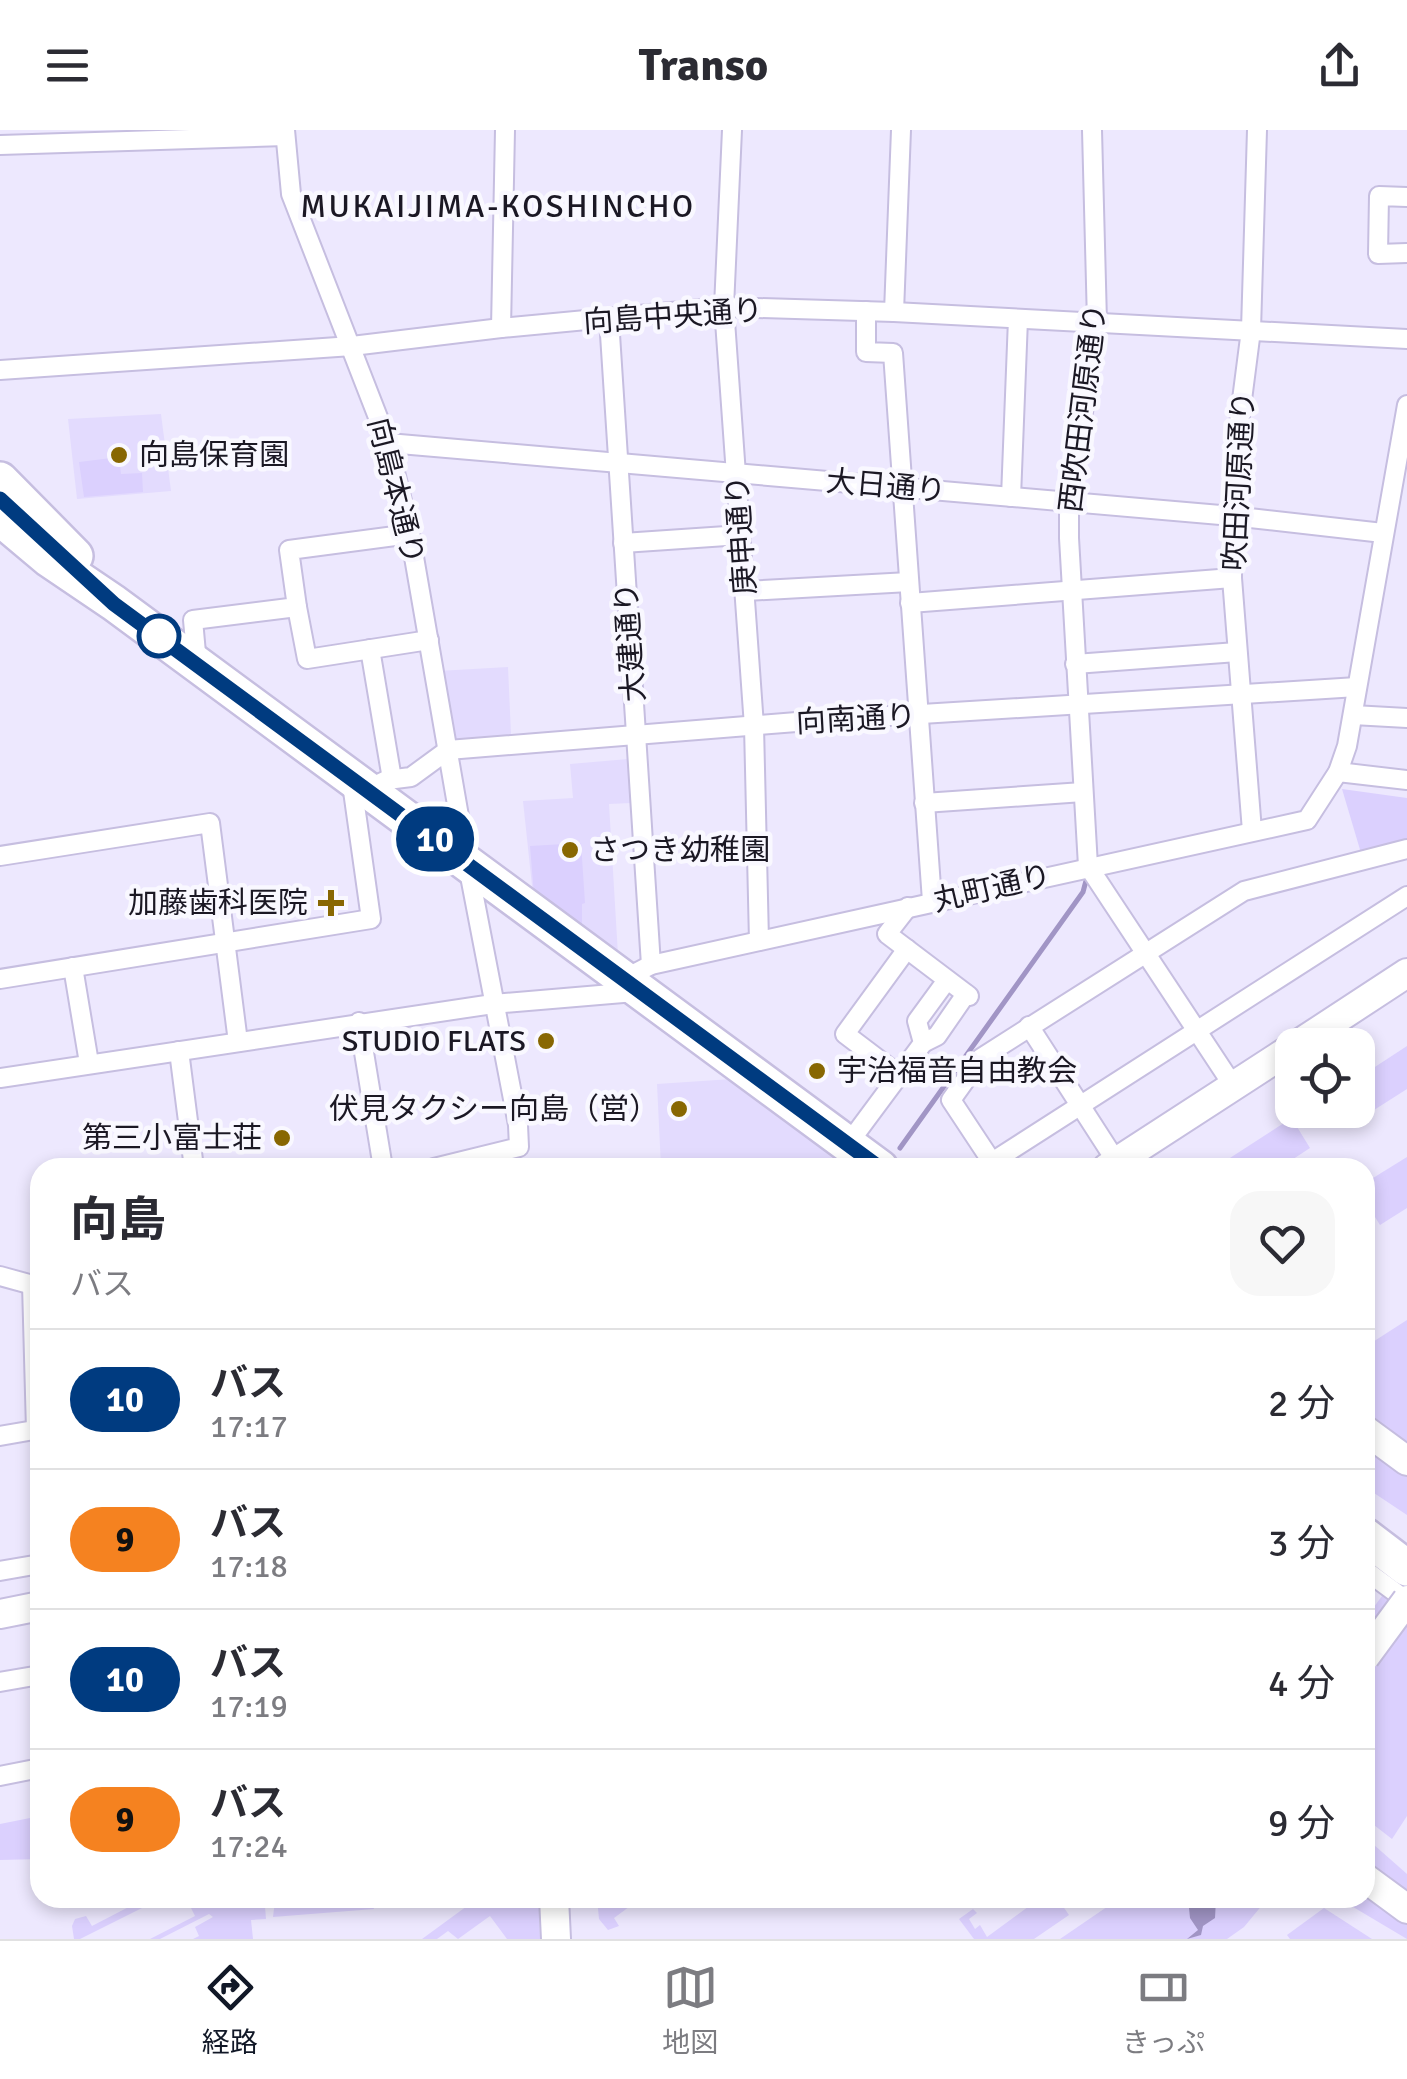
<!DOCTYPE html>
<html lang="ja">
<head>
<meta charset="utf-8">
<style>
	body { margin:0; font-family:Signika,"Noto Sans JP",sans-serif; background:#f7f7f7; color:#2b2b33; height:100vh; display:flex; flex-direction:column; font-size:38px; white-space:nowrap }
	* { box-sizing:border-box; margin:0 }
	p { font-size:32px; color:#7c7c81 }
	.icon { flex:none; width:55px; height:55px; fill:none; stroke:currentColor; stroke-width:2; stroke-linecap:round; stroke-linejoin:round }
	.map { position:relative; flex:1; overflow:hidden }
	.details { position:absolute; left:30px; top:1028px; width:1345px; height:750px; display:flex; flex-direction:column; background:#fff; border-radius:30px; box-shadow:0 5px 15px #0003 }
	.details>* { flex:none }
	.badge { padding:0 20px; border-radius:32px; font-size:35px; line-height:65px }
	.buttons { position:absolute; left:1275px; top:898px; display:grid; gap:20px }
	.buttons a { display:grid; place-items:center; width:100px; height:100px; border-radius:20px; background:#fff; box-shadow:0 5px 15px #0003; font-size:50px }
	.map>.badge { position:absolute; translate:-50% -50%; box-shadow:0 0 0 5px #fff }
	.round { display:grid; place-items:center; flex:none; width:105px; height:105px; border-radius:30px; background:#f7f7f7 }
	.overview { display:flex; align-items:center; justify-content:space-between; height:170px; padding:0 40px }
	h1 { font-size:48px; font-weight:700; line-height:75px }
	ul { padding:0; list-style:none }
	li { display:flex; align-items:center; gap:30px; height:140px; padding:0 40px; border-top:2px solid #e1e1e2 }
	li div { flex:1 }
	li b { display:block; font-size:38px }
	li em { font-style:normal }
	li .badge { min-width:110px; font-weight:700; text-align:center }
	header { display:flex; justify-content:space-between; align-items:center; height:130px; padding:0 40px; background:#fff; font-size:45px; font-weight:700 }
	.tab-bar { display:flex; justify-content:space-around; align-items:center; height:140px; border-top:2px solid #e1e1e2; background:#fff; font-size:28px; color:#7c7c81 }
	.tab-bar a { display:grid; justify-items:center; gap:5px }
	.tab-bar .active { color:#111827 }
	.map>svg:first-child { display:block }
</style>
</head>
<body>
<header><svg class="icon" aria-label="menu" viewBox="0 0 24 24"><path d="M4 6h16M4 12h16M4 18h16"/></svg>Transo<svg class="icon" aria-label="share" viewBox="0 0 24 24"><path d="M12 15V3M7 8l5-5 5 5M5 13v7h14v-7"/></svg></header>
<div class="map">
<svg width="1407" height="1809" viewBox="0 0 1407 1809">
	<rect width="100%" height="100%" fill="#ede8fe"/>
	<!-- built -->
	<g fill="#e3dbfe">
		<polygon points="161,284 171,361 77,369 68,289"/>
		<polygon points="508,537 511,604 504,610 454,612 438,541"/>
		<polygon points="628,629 631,673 609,674 618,825 533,765 523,671 573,668 570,634"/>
		<polygon points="732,949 853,1037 661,1037 657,954"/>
	</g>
	<!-- green -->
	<g fill="#dbd0fe">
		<polygon points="119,327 121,344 142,343 143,362 84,367 79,332"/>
		<polygon points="1342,659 1407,668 1407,711 1361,723"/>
		<polygon points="581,713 585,773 582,774 582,794 534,765 530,716"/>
		<polygon points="1407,916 1407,959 1363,987 1358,978 1358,948"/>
		<polygon points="1286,979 1310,1018 1281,1037 1216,1037 1284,993 1279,984"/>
		<polygon points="1407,1027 1407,1078 1380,1095 1365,1071 1365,1053"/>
		<polygon points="1407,1190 1407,1315 1365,1285 1365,1217"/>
		<polygon points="1365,1315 1407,1345 1407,1385 1365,1357"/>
		<polygon points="1385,1462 1407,1478 1407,1686 1392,1709 1365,1688 1365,1489"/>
		<polygon points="40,1686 40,1729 0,1730 0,1694"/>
		<polygon points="1365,1707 1407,1744 1407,1763 1365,1732"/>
		<polygon points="1365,1760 1407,1791 1407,1809 1338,1768 1365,1768"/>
		<polygon points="146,1768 160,1769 80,1809 74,1809 72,1796 75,1789 86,1786 92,1796"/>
		<polygon points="186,1768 255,1768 246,1768 246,1773 272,1771 272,1774 265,1776 266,1789 251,1790 253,1809 193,1809 199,1806 195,1797 213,1787 209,1784 160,1809 150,1809 195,1786"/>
		<polygon points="341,1768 370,1768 374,1779 273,1787 275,1771 280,1770 282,1777 340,1770"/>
		<polygon points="478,1768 539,1768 540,1809 507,1809 490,1786 458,1809 448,1801 437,1809 422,1809"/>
		<polygon points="597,1768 641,1768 614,1788 619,1796 608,1800 599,1789"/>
		<polygon points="1040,1768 1058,1769 1069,1785 1034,1809 974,1809 959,1789 973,1779 977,1783 969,1789 975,1799 980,1795 987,1807"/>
		<polygon points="1120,1768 1268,1768 1244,1797 1227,1809 1060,1809"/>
		<polygon points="1324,1778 1372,1809 1290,1809 1287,1805"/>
	</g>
	<!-- water -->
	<polygon fill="#a195c5" points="1188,1768 1216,1769 1215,1788 1203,1796 1201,1805 1187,1809 1198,1800 1190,1788"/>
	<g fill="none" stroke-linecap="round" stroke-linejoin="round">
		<!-- stream -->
		<polyline stroke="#a195c5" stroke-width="5" points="900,1018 1083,762 1087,747"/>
		<!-- street casing -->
		<g stroke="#c6bee0" stroke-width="22">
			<g id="street">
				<polyline points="285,0 291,64 388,313 410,404 464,715 518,995 519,1017 434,1038"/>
				<polyline points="732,0 724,177 754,596 759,811"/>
				<polyline points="1092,0 1097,192 1069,372 1069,408 1088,736 1234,957"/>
				<polyline points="0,15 285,6"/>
				<polyline points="1407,67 1379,66 1378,124 1407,123"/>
				<polyline points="866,181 866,222 893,223 932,771"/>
				<polyline points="894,182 901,0"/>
				<polyline points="609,189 651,835"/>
				<polyline points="501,198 505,0"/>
				<polyline points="0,240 352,216 501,198 724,177 894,182 1407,209"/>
				<polyline points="388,313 1232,386 1383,403"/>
				<polyline points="1011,367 1018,189"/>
				<polyline points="623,413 741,405"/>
				<polyline points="746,461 909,452"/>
				<polyline points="910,473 1232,448"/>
				<polyline points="297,477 307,529 429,510"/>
				<polyline points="370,519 392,649"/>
				<polyline points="197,534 193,490 297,477 289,420 410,404"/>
				<polyline points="1075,534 1237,522"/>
				<polyline points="1353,585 1407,588"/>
				<polyline points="1338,642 1407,650"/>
				<polyline points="368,659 387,650 411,647 448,620 809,591 1357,557"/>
				<polyline points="924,673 1083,662"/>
				<polyline points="1252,701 1232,448 1232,386 1239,293 1251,200 1257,0"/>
				<polyline points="1407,719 1244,761 981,928 951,970 992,1032 1407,766"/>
				<polyline points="0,726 210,693 238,912"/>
				<polyline points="908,777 887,804 969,866"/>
				<polyline points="73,837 89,933"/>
				<polyline points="0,849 371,789 353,661 357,653"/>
				<polyline points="624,849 651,835 1307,690 1338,642 1347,616 1407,275"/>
				<polyline points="359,892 383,1038"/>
				<polyline points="1029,896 1116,1031"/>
				<polyline points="923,913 937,906 966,864"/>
				<polyline points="179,921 194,1038"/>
				<polyline points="899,945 845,904 907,819"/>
				<polyline points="0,948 493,874 635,862"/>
				<polyline points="848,1014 923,913 917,891 947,850"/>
				<polyline points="0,1146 40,1157"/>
				<polyline points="32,1154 36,1300"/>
				<polyline points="0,1306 40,1299"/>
				<polyline points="1365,1440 1407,1471"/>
				<polyline points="0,1441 40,1434"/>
				<polyline points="0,1552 40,1545"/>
				<polyline points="0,1646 40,1638"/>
			</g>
		</g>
		<!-- secondary casing -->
		<g stroke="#c6bee0" stroke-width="32">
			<g id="secondary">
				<polyline points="1297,915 1407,843"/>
				<polyline points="1107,1038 1292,918"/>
				<polyline points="1365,1300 1407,1331"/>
				<polyline points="0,1484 40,1476"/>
				<polyline points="1365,1748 1407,1779"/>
				<polyline points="554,1768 556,1809"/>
			</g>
		</g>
		<!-- highway casing -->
		<g stroke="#c6bee0" stroke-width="40">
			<g id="highway">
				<polyline points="0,350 75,426"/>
				<polyline points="0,388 49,429 114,473 880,1038"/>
				<polyline points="1365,1406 1407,1438"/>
			</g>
		</g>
		<!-- street -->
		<use href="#street" stroke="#fff" stroke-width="18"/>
		<!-- secondary -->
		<use href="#secondary" stroke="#fff" stroke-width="28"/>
		<!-- highway -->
		<use href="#highway" stroke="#fff" stroke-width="35"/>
		<!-- secondary-bridge casing -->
		<g stroke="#c6bee0" stroke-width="32" stroke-linecap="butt">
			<polyline id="secondary-bridge" points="1365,1527 1407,1470"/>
		</g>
		<!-- secondary-bridge -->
		<use href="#secondary-bridge" stroke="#fff" stroke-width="28"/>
	</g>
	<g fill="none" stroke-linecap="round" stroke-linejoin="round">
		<!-- line casing -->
		<g stroke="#fff" stroke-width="22">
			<polyline id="line" points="0,369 114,474 880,1038"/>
		</g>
		<!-- line -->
		<use href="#line" stroke="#003b80" stroke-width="15"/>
	</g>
	<!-- markers -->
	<g fill="#886702" stroke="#f9f8ff" stroke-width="4">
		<circle cx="119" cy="325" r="10"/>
		<circle cx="570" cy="720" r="10"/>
		<path d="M326 758h10v10h10v10h-10v10h-10v-10h-10v-10h10z"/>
		<circle cx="546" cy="911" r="10"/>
		<circle cx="817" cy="941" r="10"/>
		<circle cx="679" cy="979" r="10"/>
		<circle cx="282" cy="1008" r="10"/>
	</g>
	<circle fill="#fff" stroke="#003b80" stroke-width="5" cx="159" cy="506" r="20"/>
	<g text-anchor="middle" stroke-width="9" stroke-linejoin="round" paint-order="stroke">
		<!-- street labels -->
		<g font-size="30" fill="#1b1824" stroke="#f9f8ff">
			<text transform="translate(673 186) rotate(-4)" y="10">向島中央通り</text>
			<text transform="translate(1083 278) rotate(-83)" y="10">西吹田河原通り</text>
			<text transform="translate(1239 351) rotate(-87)" y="10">吹田河原通り</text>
			<text transform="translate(886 356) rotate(5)" y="10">大日通り</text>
			<text transform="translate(396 361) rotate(76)" y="10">向島本通り</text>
			<text transform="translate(741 405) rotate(-94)" y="10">庚申通り</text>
			<text transform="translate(630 512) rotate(-94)" y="10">大建通り</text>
			<text transform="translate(856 589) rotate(-3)" y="10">向南通り</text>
			<text transform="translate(992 758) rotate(-13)" y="10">丸町通り</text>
		</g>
		<!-- poi labels -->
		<g font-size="30" fill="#1b1824" stroke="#f9f8ff" text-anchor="end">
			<text x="139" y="335" text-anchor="start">向島保育園</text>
			<text x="590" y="730" text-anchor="start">さつき幼稚園</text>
			<text x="308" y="783">加藤歯科医院</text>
			<text x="526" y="921">STUDIO FLATS</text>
			<text x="837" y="951" text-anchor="start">宇治福音自由教会</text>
			<text x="659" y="989">伏見タクシー向島（営）</text>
			<text x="262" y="1018">第三小富士荘</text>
		</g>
		<!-- neighbourhood labels -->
		<g font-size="32" letter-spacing="2.5" fill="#1b1824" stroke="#f9f8ff">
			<text x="498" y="87">MUKAIJIMA-KOSHINCHO</text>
		</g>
	</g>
</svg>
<div class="buttons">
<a><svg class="icon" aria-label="locate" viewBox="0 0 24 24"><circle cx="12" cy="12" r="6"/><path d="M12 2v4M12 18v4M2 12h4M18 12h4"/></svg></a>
</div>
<b class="badge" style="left:435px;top:709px;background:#003b80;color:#fff">10</b>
<section class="details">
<div class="overview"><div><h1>向島</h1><p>バス</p></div><a class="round"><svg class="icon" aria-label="heart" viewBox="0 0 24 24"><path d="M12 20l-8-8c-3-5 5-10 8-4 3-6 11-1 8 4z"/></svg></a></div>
<ul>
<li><span class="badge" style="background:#003b80;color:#fff">10</span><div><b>バス</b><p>17:17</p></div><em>2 分</em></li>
<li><span class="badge" style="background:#f58220;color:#111">9</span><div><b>バス</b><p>17:18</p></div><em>3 分</em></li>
<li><span class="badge" style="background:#003b80;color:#fff">10</span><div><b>バス</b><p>17:19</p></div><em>4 分</em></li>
<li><span class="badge" style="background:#f58220;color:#111">9</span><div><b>バス</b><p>17:24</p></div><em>9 分</em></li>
</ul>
</section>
</div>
<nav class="tab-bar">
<a class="active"><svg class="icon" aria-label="directions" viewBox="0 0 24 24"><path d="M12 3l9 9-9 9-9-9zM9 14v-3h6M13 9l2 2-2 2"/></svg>経路</a>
<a><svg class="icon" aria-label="map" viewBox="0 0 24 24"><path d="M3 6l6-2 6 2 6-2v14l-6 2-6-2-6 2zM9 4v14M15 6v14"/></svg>地図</a>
<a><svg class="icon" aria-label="tickets" viewBox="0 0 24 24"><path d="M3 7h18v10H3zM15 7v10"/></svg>きっぷ</a>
</nav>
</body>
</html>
